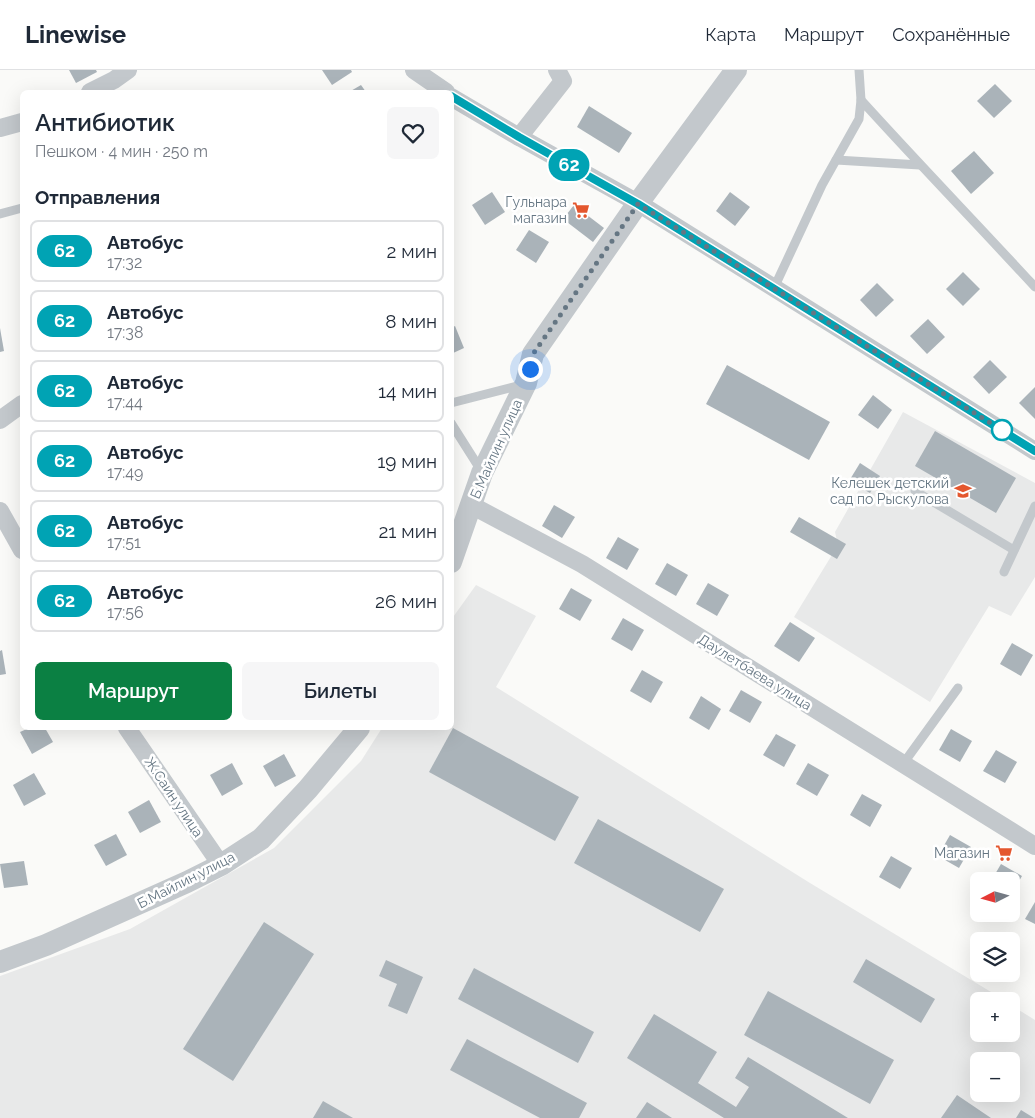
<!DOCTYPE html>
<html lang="ru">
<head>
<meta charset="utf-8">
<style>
	body { margin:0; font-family:Raleway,sans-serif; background:#f6f6f7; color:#1f2937; height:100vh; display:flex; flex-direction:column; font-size:19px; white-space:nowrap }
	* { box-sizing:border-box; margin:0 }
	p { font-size:16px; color:#747a83 }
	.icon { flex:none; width:28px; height:28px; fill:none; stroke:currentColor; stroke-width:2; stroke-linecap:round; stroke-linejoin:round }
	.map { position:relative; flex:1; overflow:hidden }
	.side { position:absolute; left:20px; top:20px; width:434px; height:640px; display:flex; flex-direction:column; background:#fff; border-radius:8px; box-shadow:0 5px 20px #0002 }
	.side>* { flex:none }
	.badge { padding:0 10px; border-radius:16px; font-size:18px; line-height:32px }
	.needle { width:32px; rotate:264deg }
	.fabs { position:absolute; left:970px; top:802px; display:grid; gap:10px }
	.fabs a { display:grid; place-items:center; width:50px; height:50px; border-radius:8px; background:#fff; box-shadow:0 5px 20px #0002; font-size:25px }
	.you { position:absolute; width:25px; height:25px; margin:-12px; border:4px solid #fff; border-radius:50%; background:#1a73e8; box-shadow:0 0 0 8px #1a73e833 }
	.map>.badge { position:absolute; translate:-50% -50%; box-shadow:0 0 0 2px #fff }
	h2 { padding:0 15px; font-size:19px; line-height:45px }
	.round { display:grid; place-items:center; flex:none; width:52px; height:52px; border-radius:8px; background:#f6f6f7 }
	.summary { display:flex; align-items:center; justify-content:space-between; height:85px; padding:0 15px }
	h1 { font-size:24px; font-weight:600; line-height:38px }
	.primary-button { display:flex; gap:10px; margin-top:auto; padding:10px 15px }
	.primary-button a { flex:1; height:58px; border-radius:8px; background:#0b8043; color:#fff; font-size:20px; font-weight:600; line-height:58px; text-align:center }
	.primary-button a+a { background:#f6f6f7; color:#1f2937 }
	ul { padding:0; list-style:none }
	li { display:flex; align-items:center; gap:15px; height:62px; margin:0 10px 8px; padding:0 5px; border:2px solid #e0e1e3; border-radius:8px }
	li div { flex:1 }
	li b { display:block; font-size:19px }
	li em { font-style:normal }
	li .badge { min-width:55px; font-weight:700; text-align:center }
	header { display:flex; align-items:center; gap:30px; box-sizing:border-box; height:70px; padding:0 25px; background:#fff; border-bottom:1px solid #e0e1e3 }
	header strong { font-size:24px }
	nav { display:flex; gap:28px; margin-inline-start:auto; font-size:18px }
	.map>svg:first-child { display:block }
</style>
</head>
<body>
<header>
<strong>Linewise</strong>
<nav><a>Карта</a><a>Маршрут</a><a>Сохранённые</a></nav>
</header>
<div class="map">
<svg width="1035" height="1048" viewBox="0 0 1035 1048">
	<rect width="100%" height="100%" fill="#fafaf8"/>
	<!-- built -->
	<g fill="#e8e9e9" fill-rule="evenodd">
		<polygon points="903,342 1035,413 1035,507 1011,546 989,536 930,632 794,547 838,475 835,462"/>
		<path d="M 476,515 L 536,546 L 496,617 L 810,813 L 1006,931 L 979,931 L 979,964 L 1011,964 L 1011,935 L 1035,950 L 1035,1048 L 0,1048 L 0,906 L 130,859 L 274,778 L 361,691 L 382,658 L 451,658 L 451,550 ZM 979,991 L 1011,991 L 1011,1024 L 979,1024 Z"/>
	</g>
	<!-- building -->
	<g fill="#aab3b9">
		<polygon points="69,0 96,0 97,2 76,13"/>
		<polygon points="322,0 351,0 352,2 332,15"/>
		<polygon points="995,14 1012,31 994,48 977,31"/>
		<polygon points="361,15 366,22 349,22"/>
		<polygon points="589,36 632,63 619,83 577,57"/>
		<polygon points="974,81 994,103 971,124 951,101"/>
		<polygon points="492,122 505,142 485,155 472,135"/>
		<polygon points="730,122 750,137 735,156 716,141"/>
		<polygon points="574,135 604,158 593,172 563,149"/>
		<polygon points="529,160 549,172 536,193 516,180"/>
		<polygon points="963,202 980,219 963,236 946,219"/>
		<polygon points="877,213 894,230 876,247 860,230"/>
		<polygon points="928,249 945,267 927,284 910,266"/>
		<polygon points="455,256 464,278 451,284 451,258"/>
		<polygon points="0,258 4,281 0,282"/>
		<polygon points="990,290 1007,307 989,324 973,307"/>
		<polygon points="727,295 830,352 809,390 706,334"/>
		<polygon points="1035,317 1035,349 1019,333"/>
		<polygon points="873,325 892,340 878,359 858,345"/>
		<polygon points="935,361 1016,408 996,443 915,396"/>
		<polygon points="860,393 880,406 870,423 849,411"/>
		<polygon points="554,435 575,447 562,468 542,456"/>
		<polygon points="799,447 846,474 837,489 790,462"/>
		<polygon points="618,467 639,479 627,500 606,488"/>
		<polygon points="667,493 688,505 676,526 655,514"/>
		<polygon points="708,513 729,525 717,546 696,534"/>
		<polygon points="571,518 592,530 580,551 559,539"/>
		<polygon points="623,548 644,560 632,581 611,569"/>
		<polygon points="790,552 815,568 799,592 774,576"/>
		<polygon points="1012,573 1033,585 1021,606 1000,594"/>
		<polygon points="2,580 6,604 0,605 0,581"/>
		<polygon points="642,600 663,612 651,633 630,621"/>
		<polygon points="741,620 762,632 750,653 729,641"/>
		<polygon points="701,626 721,639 709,660 689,648"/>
		<polygon points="29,658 45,658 53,672 32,684 20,662"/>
		<polygon points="453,658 579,727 555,771 429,702"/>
		<polygon points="951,659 972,671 960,692 939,680"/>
		<polygon points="776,664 796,675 784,697 763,685"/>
		<polygon points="996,680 1017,692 1005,713 983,701"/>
		<polygon points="284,684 296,706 275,717 263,696"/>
		<polygon points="232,693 243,714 222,726 210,705"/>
		<polygon points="808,693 829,705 817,726 796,714"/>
		<polygon points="34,703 46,724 24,736 13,715"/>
		<polygon points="862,724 882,735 870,757 850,745"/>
		<polygon points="149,730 161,752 140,763 128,742"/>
		<polygon points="598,749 724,819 700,862 574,793"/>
		<polygon points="116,764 127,785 106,796 94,775"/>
		<polygon points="950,765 971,777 959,798 938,786"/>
		<polygon points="891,786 912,798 900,819 879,807"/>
		<polygon points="24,791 28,815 4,818 0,794"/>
		<polygon points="1001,794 1022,806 1011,825 1011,811 991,811"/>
		<polygon points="1035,832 1035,854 1025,849"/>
		<polygon points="264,852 314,884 233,1011 183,979"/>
		<polygon points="866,889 935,929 921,953 853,912"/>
		<polygon points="386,890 423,907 407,944 388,936 397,914 379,906"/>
		<polygon points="474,898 594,962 578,993 458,929"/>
		<polygon points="768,921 894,990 870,1034 744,965"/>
		<polygon points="654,944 717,982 698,1013 736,1037 749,1017 735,1008 748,987 848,1048 724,1048 627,988"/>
		<polygon points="467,969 587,1033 579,1048 540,1048 450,1000"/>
		<polygon points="957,1025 991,1048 941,1048"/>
		<polygon points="323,1031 353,1048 313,1048"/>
		<polygon points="647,1032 672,1048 636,1048"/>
		<polygon points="1021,1040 1034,1048 1016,1048"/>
	</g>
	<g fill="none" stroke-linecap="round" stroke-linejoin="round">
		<!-- service -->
		<g stroke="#c3c8cc" stroke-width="9">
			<polyline points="859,0 861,30"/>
			<polyline points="836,90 920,95"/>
			<polyline points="0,144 22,138"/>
			<path d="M 774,218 L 822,115 L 859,49 L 861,30 C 918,93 977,154 1035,217"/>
			<polyline points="451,333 521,315"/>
			<polyline points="451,353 482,402"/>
			<polyline points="915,421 1014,480"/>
			<polyline points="1004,502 1035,436"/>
			<polyline points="903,694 958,618"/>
		</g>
		<!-- minor -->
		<g stroke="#c3c8cc" stroke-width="18">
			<polyline points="414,0 446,22"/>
			<polyline points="90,22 114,10 128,0"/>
			<polyline points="451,27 519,67 638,133 1035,381"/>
			<polyline points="0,58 22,52"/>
			<polyline points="519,67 563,11 557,0"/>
			<polyline points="0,350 22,334"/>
			<polyline points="471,435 582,494 1035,776"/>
			<polyline points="0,441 22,480"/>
			<polyline points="127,658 221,795"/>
		</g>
		<!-- tertiary -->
		<g stroke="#c3c8cc" stroke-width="22">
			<polyline points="451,492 482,403 526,313 533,284 638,133 736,0"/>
			<polyline points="0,892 46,875 187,812 221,795 261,769 308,719 359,658"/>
		</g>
	</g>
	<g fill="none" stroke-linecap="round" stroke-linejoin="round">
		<!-- line casing -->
		<g stroke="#fff" stroke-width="11">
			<polyline id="line" points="451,26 519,67 638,134 1035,381"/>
		</g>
		<!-- line -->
		<use href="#line" stroke="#00a3b4" stroke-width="8"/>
		<!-- walk -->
		<polyline stroke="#657683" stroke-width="5" stroke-dasharray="0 9" points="530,299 533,284 638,134 1002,360"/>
	</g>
	<!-- icons -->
	<defs>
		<g id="supermarket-bare" transform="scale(1.35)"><path d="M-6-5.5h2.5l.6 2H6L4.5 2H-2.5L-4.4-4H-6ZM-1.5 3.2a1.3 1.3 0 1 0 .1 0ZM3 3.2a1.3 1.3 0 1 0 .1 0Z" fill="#e4572e" stroke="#fff" stroke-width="2.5" paint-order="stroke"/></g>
		<g id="school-bare" transform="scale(1.35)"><path d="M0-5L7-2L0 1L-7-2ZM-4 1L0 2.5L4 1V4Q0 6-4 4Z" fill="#e4572e" stroke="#fff" stroke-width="2.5" paint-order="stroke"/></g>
	</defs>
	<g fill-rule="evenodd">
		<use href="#supermarket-bare" x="581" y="140"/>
		<use href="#school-bare" x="963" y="421"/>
		<use href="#supermarket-bare" x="1004" y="783"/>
	</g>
	<!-- markers -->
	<circle fill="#fff" stroke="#00a3b4" stroke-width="2.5" cx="1002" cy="360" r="10"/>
	<g text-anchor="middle" stroke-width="5" stroke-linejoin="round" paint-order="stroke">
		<!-- poi labels -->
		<g font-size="14" fill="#657683" stroke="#fff" text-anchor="end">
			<text x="567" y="137">Гульнара<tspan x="567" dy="16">магазин</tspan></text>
			<text x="949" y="418">Келешек детский<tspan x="949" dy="16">сад по Рыскулова</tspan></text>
			<text x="990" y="788">Магазин</text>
		</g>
		<!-- street labels -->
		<g font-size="14" fill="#657683" stroke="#fff">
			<text transform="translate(496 379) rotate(-66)" y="5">Б.Майлин улица</text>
			<text transform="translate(755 602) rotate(32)" y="5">Даулетбаева улица</text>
			<text transform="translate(174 727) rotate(56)" y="5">Ж.Саин улица</text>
			<text transform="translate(186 810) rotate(-27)" y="5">Б.Майлин улица</text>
		</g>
	</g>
</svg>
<div class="fabs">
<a><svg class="needle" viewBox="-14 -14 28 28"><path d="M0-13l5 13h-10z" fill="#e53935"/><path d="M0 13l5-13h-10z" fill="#747a83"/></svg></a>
<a><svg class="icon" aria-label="layers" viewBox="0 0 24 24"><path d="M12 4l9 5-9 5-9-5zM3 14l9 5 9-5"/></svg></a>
<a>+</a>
<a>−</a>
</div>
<div class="you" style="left:530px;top:299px"></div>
<b class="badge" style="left:569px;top:95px;background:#00a3b4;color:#fff">62</b>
<section class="side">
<div class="summary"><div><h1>Антибиотик</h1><p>Пешком · 4 мин · 250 m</p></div><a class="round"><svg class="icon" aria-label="heart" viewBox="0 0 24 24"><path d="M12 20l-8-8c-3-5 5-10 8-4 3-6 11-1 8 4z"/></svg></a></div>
<h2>Отправления</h2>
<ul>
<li><span class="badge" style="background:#00a3b4;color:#fff">62</span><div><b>Автобус</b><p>17:32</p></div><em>2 мин</em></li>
<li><span class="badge" style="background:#00a3b4;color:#fff">62</span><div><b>Автобус</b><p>17:38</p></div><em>8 мин</em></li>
<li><span class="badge" style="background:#00a3b4;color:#fff">62</span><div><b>Автобус</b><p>17:44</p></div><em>14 мин</em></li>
<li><span class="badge" style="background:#00a3b4;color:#fff">62</span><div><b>Автобус</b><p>17:49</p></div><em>19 мин</em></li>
<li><span class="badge" style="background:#00a3b4;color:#fff">62</span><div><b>Автобус</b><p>17:51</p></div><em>21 мин</em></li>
<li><span class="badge" style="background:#00a3b4;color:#fff">62</span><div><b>Автобус</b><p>17:56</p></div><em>26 мин</em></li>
</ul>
<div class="primary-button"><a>Маршрут</a><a>Билеты</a></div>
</section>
</div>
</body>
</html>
